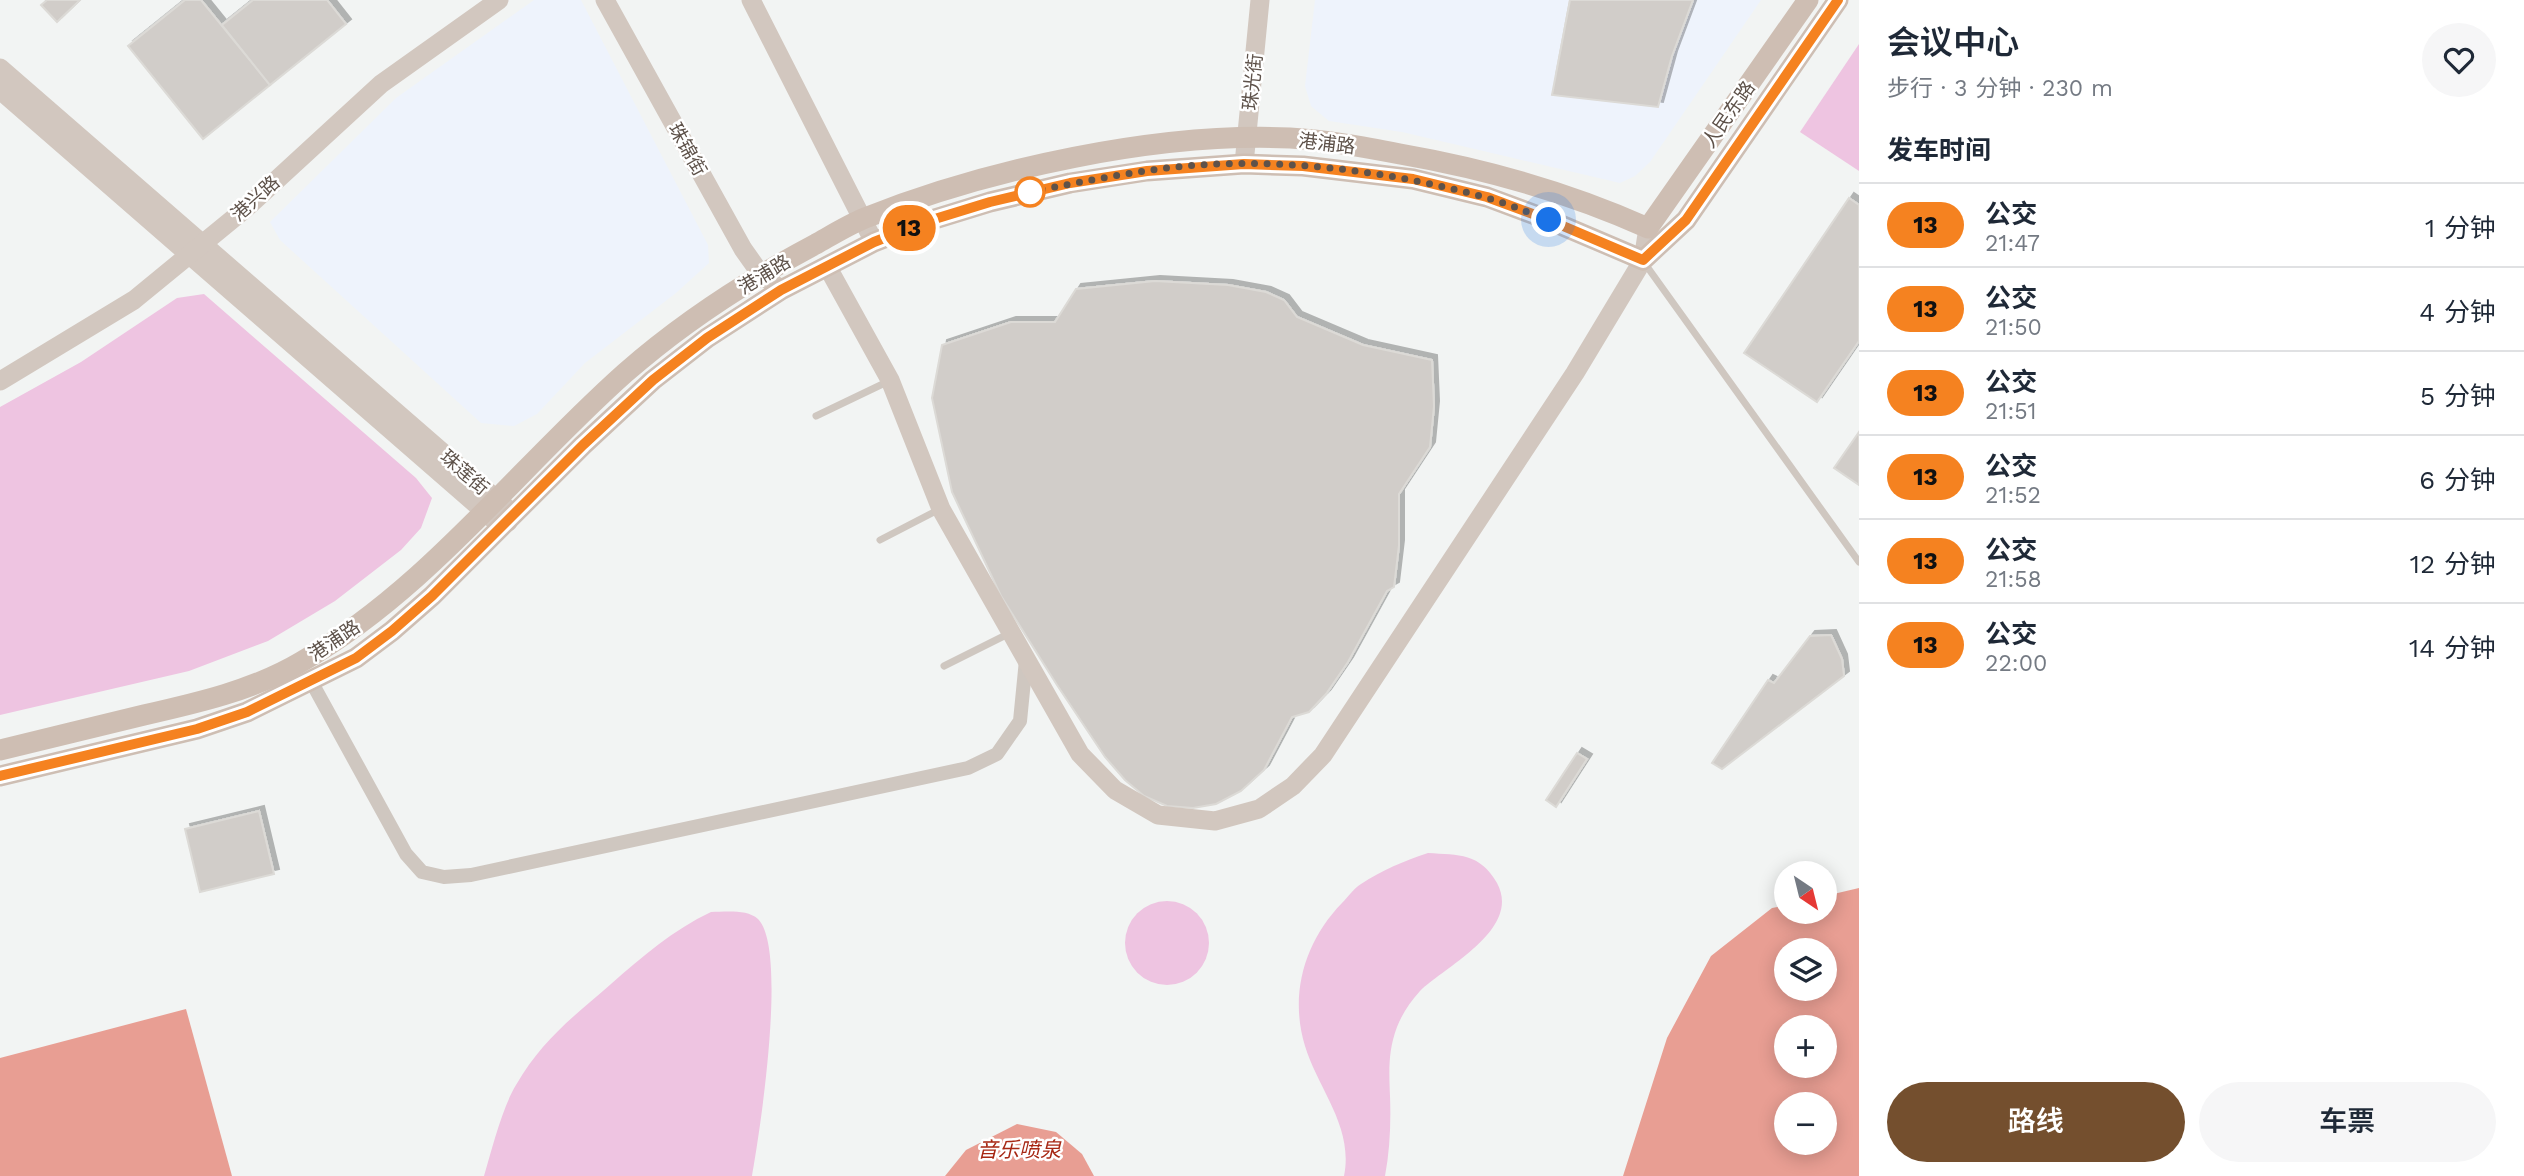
<!DOCTYPE html>
<html lang="zh">
<head>
<meta charset="utf-8">
<style>
	body { margin:0; font-family:"Work Sans","Noto Sans SC",sans-serif; background:#f6f6f7; color:#1f2937; height:100vh; display:flex; flex-direction:column; font-size:26px; white-space:nowrap }
	* { box-sizing:border-box; margin:0 }
	p { font-size:23px; color:#747a83 }
	.icon { flex:none; width:38px; height:38px; fill:none; stroke:currentColor; stroke-width:2; stroke-linecap:round; stroke-linejoin:round }
	.map { position:relative; flex:1; overflow:hidden }
	.details { display:flex; flex-direction:column; background:#fff; width:665px }
	.details>* { flex:none }
	.badge { padding:0 14px; border-radius:23px; font-size:24px; line-height:46px }
	.needle { width:46px; rotate:145deg }
	.controls { position:absolute; left:1774px; top:861px; display:grid; gap:14px }
	.controls a { display:grid; place-items:center; width:63px; height:63px; border-radius:50%; background:#fff; box-shadow:0 4px 18px #0003; font-size:35px }
	.you { position:absolute; width:35px; height:35px; margin:-18px; border:5px solid #fff; border-radius:50%; background:#1a73e8; box-shadow:0 0 0 10px #1a73e833 }
	.map>.badge { position:absolute; translate:-50% -50%; box-shadow:0 0 0 4px #fff }
	h2 { padding:0 28px; font-size:26px; line-height:63px }
	.round { display:grid; place-items:center; flex:none; width:74px; height:74px; border-radius:37px; background:#f6f6f7 }
	.overview { display:flex; align-items:center; justify-content:space-between; height:119px; padding:0 28px }
	h1 { font-size:33px; font-weight:600; line-height:52px }
	.cta { display:flex; gap:14px; margin-top:auto; padding:14px 28px }
	.cta a { flex:1; height:80px; border-radius:42px; background:#744f2e; color:#fff; font-size:28px; font-weight:600; line-height:80px; text-align:center }
	.cta a+a { background:#f6f6f7; color:#1f2937 }
	ul { padding:0; list-style:none }
	li { display:flex; align-items:center; gap:21px; height:84px; padding:0 28px; border-top:2px solid #e0e1e3 }
	li div { flex:1 }
	li b { display:block; font-size:26px }
	li em { font-style:normal }
	li .badge { min-width:77px; font-weight:700; text-align:center }
	main { display:flex; flex:1; min-height:0 }
	.map>svg:first-child { display:block }
</style>
</head>
<body>
<main>
<div class="map">
<svg width="1859" height="1176" viewBox="0 0 1859 1176">
	<defs>
		<filter id="shadow"><feDropShadow dx="5" dy="-5" stdDeviation="0" flood-color="#0004"/></filter>
	</defs>
	<rect width="100%" height="100%" fill="#f2f4f3"/>
	<!-- commercial -->
	<g fill="#eef3fc">
		<polygon points="534,0 581,0 708,245 709,263 676,293 585,363 537,414 514,426 481,423 280,240 270,222 396,98"/>
		<polygon points="1315,0 1761,0 1650,162 1635,176 1620,183 1402,132 1329,121 1311,106 1305,86"/>
	</g>
	<!-- green -->
	<g fill="#eec4e1">
		<polygon points="1859,44 1859,171 1800,132"/>
		<polygon points="204,294 416,478 432,498 421,528 401,550 335,601 268,641 189,671 0,715 0,407 81,362 177,298"/>
		<path d="M 1428,853 C 1459,855 1480,853 1497,883 C 1522,929 1446,966 1420,991 C 1410,1002 1402,1014 1397,1027 C 1388,1051 1389,1071 1390,1096 C 1391,1122 1390,1150 1385,1176 L 1344,1176 C 1354,1127 1318,1089 1305,1046 C 1289,994 1305,941 1342,903 C 1348,897 1353,889 1361,884 C 1382,870 1404,861 1428,853 Z"/>
		<circle cx="1167" cy="943" r="42"/>
		<path d="M 711,912 C 725,912 747,909 758,919 C 788,949 760,1131 752,1176 L 484,1176 C 492,1149 502,1108 516,1085 C 542,1040 573,1017 611,984 C 643,956 673,930 711,912 Z"/>
	</g>
	<!-- water -->
	<g fill="#e89e93" fill-rule="evenodd">
		<path d="M 1859,888 L 1859,1176 L 1623,1176 L 1667,1038 L 1711,956 L 1772,908 L 1787,905 L 1787,912 L 1825,912 L 1825,896 ZM 1787,950 L 1825,950 L 1825,989 L 1787,989 ZM 1787,1027 L 1825,1027 L 1825,1066 L 1787,1066 ZM 1787,1104 L 1825,1104 L 1825,1143 L 1787,1143 Z"/>
		<polygon points="186,1009 232,1176 0,1176 0,1058"/>
		<polygon points="1017,1124 1056,1132 1082,1154 1094,1176 945,1176 966,1150"/>
	</g>
	<!-- building -->
	<g fill="#d1cdc9" stroke="#dcdad6" stroke-width="2" filter="url(#shadow)">
		<polygon points="47,0 80,0 57,22 41,5"/>
		<polygon points="185,0 201,0 270,85 203,139 128,46"/>
		<polygon points="253,0 327,0 346,24 270,85 222,25"/>
		<polygon points="1570,0 1658,0 1640,92 1556,75"/>
		<polygon points="1570,0 1693,0 1672,56 1658,107 1552,95"/>
		<polygon points="1849,198 1859,205 1859,341 1817,402 1744,353"/>
		<polygon points="1155,281 1228,285 1266,292 1284,300 1297,317 1363,345 1432,360 1434,406 1430,447 1399,494 1399,545 1394,587 1387,591 1348,662 1326,694 1309,712 1292,717 1264,770 1241,791 1216,804 1193,808 1167,806 1144,796 1125,780 1105,757 1057,685 1001,596 952,492 932,398 942,345 1011,322 1055,322 1076,289"/>
		<polygon points="1859,432 1859,485 1834,468"/>
		<polygon points="1831,635 1842,659 1844,676 1722,769 1712,763 1768,680 1774,683 1810,636"/>
		<polygon points="1577,753 1587,759 1556,807 1546,800"/>
		<polygon points="259,811 274,874 200,892 185,829"/>
	</g>
	<g fill="none" stroke-linecap="round" stroke-linejoin="round">
		<!-- service -->
		<g stroke="#cfc7c0" stroke-width="7">
			<polyline points="1643,261 1859,562"/>
			<polyline points="816,416 889,381"/>
			<polyline points="880,540 940,509"/>
			<polyline points="944,666 1010,633"/>
		</g>
		<!-- minor -->
		<polyline stroke="#cfc7c0" stroke-width="14" points="311,681 406,854 422,872 444,877 471,875 968,768 997,754 1020,721 1026,660"/>
		<!-- secondary -->
		<g stroke="#d2c7bf" stroke-width="19">
			<polyline points="605,0 743,249 760,273 781,290"/>
			<polyline points="751,0 874,242"/>
			<polyline points="0,68 510,511 508,522 500,525 0,90"/>
			<polyline points="1244,164 1260,0"/>
			<polyline points="827,266 890,380 941,509 1080,754 1115,790 1158,815 1215,821 1259,809 1293,786 1323,755 1575,373 1643,260 1648,228"/>
			<polyline points="0,381 134,300 245,209 381,84 499,0"/>
		</g>
		<!-- primary -->
		<g stroke="#cebeb3" stroke-width="21">
			<path d="M 0,750 C 48,738 96,727 144,715 C 197,703 254,690 301,662 C 428,589 517,469 625,373 C 683,322 748,280 816,244 C 832,235 848,225 865,218 C 988,169 1158,132 1290,138 C 1327,140 1364,147 1400,154 C 1486,169 1568,192 1648,228 L 1808,0"/>
			<polyline points="0,776 197,729 247,712 356,658 392,631 432,596 583,445 653,380 707,338 781,290 874,242 925,222 990,202 1070,183 1147,171 1244,164 1303,166 1413,179 1487,197 1549,220 1643,260 1686,220 1838,0"/>
		</g>
	</g>
	<g fill="none" stroke-linecap="round" stroke-linejoin="round">
		<!-- line casing -->
		<g stroke="#fff" stroke-width="16">
			<polyline id="line" points="0,776 197,729 247,712 356,658 392,631 432,596 583,445 653,380 707,338 781,290 874,242 925,222 990,202 1070,183 1147,171 1244,164 1303,166 1413,179 1487,197 1549,220 1643,260 1686,220 1838,0"/>
		</g>
		<!-- line -->
		<use href="#line" stroke="#f58220" stroke-width="10"/>
		<!-- walk -->
		<path stroke="#5e524a" stroke-width="7" stroke-dasharray="0 12.6" d="M 1030,192 C 1086,181 1142,169 1199,165 C 1294,159 1392,172 1484,197 C 1506,203 1527,212 1549,220"/>
	</g>
	<!-- markers -->
	<circle fill="#fff" stroke="#f58220" stroke-width="3.5" cx="1030" cy="192" r="14"/>
	<g text-anchor="middle" stroke-width="5" stroke-linejoin="round" paint-order="stroke">
		<!-- street labels -->
		<g font-size="19" fill="#5e524a" stroke="#fff">
			<text transform="translate(1252 82) rotate(-84)" y="7">珠光街</text>
			<text transform="translate(1728 114) rotate(-55)" y="7">人民东路</text>
			<text transform="translate(1327 143) rotate(7)" y="7">港浦路</text>
			<text transform="translate(688 149) rotate(61)" y="7">珠锦街</text>
			<text transform="translate(255 198) rotate(-42)" y="7">港兴路</text>
			<text transform="translate(764 274) rotate(-31)" y="7">港浦路</text>
			<text transform="translate(465 472) rotate(41)" y="7">珠莲街</text>
			<text transform="translate(334 640) rotate(-34)" y="7">港浦路</text>
		</g>
		<!-- water labels -->
		<g font-size="21" font-style="italic" fill="#a72814" stroke="#fff">
			<text x="1019" y="1157">音乐喷泉</text>
		</g>
	</g>
</svg>
<div class="controls">
<a><svg class="needle" viewBox="-14 -14 28 28"><path d="M0-13l5 13h-10z" fill="#e53935"/><path d="M0 13l5-13h-10z" fill="#747a83"/></svg></a>
<a><svg class="icon" aria-label="layers" viewBox="0 0 24 24"><path d="M12 4l9 5-9 5-9-5zM3 14l9 5 9-5"/></svg></a>
<a>+</a>
<a>−</a>
</div>
<div class="you" style="left:1549px;top:220px"></div>
<b class="badge" style="left:909px;top:228px;background:#f58220;color:#111">13</b>
</div>
<section class="details">
<div class="overview"><div><h1>会议中心</h1><p>步行 · 3 分钟 · 230 m</p></div><a class="round"><svg class="icon" aria-label="heart" viewBox="0 0 24 24"><path d="M12 20l-8-8c-3-5 5-10 8-4 3-6 11-1 8 4z"/></svg></a></div>
<h2>发车时间</h2>
<ul>
<li><span class="badge" style="background:#f58220;color:#111">13</span><div><b>公交</b><p>21:47</p></div><em>1 分钟</em></li>
<li><span class="badge" style="background:#f58220;color:#111">13</span><div><b>公交</b><p>21:50</p></div><em>4 分钟</em></li>
<li><span class="badge" style="background:#f58220;color:#111">13</span><div><b>公交</b><p>21:51</p></div><em>5 分钟</em></li>
<li><span class="badge" style="background:#f58220;color:#111">13</span><div><b>公交</b><p>21:52</p></div><em>6 分钟</em></li>
<li><span class="badge" style="background:#f58220;color:#111">13</span><div><b>公交</b><p>21:58</p></div><em>12 分钟</em></li>
<li><span class="badge" style="background:#f58220;color:#111">13</span><div><b>公交</b><p>22:00</p></div><em>14 分钟</em></li>
</ul>
<div class="cta"><a>路线</a><a>车票</a></div>
</section>
</main>
</body>
</html>
